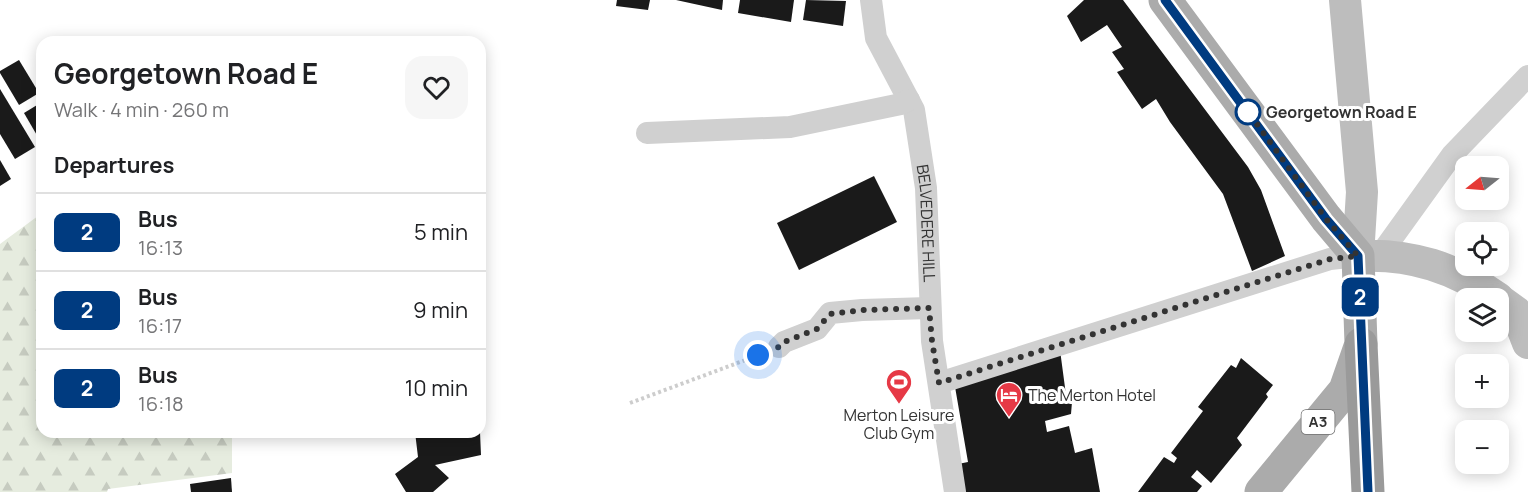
<!DOCTYPE html>
<html lang="en">
<head>
<meta charset="utf-8">
<style>
	body { margin:0; font-family:Manrope,sans-serif; background:#f6f6f6; color:#202124; height:100vh; display:flex; flex-direction:column; font-size:22px; white-space:nowrap }
	* { box-sizing:border-box; margin:0 }
	p { font-size:20px; color:#757577 }
	.icon { flex:none; width:33px; height:33px; fill:none; stroke:currentColor; stroke-width:2; stroke-linecap:round; stroke-linejoin:round }
	.map { position:relative; flex:1; overflow:hidden }
	.side { position:absolute; left:36px; top:36px; width:450px; height:402px; display:flex; flex-direction:column; background:#fff; border-radius:18px; box-shadow:0 3px 15px #0003 }
	.side>* { flex:none }
	.badge { padding:0 12px; border-radius:9px; font-size:21px; line-height:39px }
	.needle { width:39px; rotate:253deg }
	.buttons { position:absolute; left:1455px; top:156px; display:grid; gap:12px }
	.buttons a { display:grid; place-items:center; width:54px; height:54px; border-radius:12px; background:#fff; box-shadow:0 3px 15px #0003; font-size:30px }
	.you { position:absolute; width:30px; height:30px; margin:-15px; border:4px solid #fff; border-radius:50%; background:#1a73e8; box-shadow:0 0 0 9px #1a73e833 }
	.map>.badge { position:absolute; translate:-50% -50%; box-shadow:0 0 0 3px #fff }
	h2 { padding:0 18px; font-size:22px; line-height:54px }
	.round { display:grid; place-items:center; flex:none; width:63px; height:63px; border-radius:18px; background:#f6f6f6 }
	.headline { display:flex; align-items:center; justify-content:space-between; height:102px; padding:0 18px }
	h1 { font-size:28px; font-weight:700; line-height:45px }
	ul { padding:0; list-style:none }
	li { display:flex; align-items:center; gap:18px; height:78px; padding:0 18px; border-top:2px solid #e0e0e0 }
	li div { flex:1 }
	li b { display:block; font-size:22px }
	li em { font-style:normal }
	li .badge { min-width:66px; font-weight:700; text-align:center }
	.map>svg:first-child { display:block }
</style>
</head>
<body>
<div class="map">
<svg width="1528" height="492" viewBox="0 0 1528 492">
	<defs>
		<pattern id="forest-firs" width="22" height="20" patternUnits="userSpaceOnUse" patternTransform="scale(1.5)"><rect width="22" height="20" fill="#e6ecdf"/><path d="M5 1l3.5 6h-7zM16 11l3.5 6h-7z" fill="#c6cbc0"/></pattern>
	</defs>
	<rect width="100%" height="100%" fill="#fff"/>
	<!-- forest -->
	<polygon fill="url(#forest-firs)" points="42,213 42,432 235,432 232,438 232,473 108,489 107,492 0,492 0,244"/>
	<!-- building -->
	<g fill="#1a1a1a">
		<polygon points="617,0 650,0 648,10 616,6"/>
		<polygon points="676,0 723,0 722,10"/>
		<polygon points="740,0 794,0 791,22 738,13"/>
		<polygon points="806,0 846,1 843,26 803,20"/>
		<polygon points="1084,0 1123,0 1248,167 1261,190 1285,256 1252,271 1223,194 1170,122 1156,99 1142,109 1117,72 1124,69 1112,52 1122,47 1107,25 1081,42 1067,16"/>
		<polygon points="19,60 39,93 19,105 0,73 0,71"/>
		<polygon points="0,89 35,147 15,159 0,134"/>
		<polygon points="42,102 42,144 24,113"/>
		<polygon points="0,160 11,179 0,186"/>
		<polygon points="874,176 897,222 799,270 777,223"/>
		<polygon points="1060,350 1066,395 1072,402 1071,414 1045,421 1047,432 1069,426 1075,453 1092,448 1100,492 962,492 958,464 968,462 954,381"/>
		<polygon points="1241,358 1273,385 1266,394 1268,397 1237,438 1242,445 1211,483 1197,470 1191,477 1202,486 1197,492 1138,492 1164,457 1174,463 1177,458 1171,453 1203,411 1198,407 1231,365 1236,368"/>
		<polygon points="415,432 480,432 481,455 435,465 449,478 433,492 406,492 395,474 418,457"/>
		<polygon points="231,478 232,492 191,492 190,484"/>
	</g>
	<g fill="none" stroke-linecap="round" stroke-linejoin="round">
		<!-- path -->
		<polyline stroke="#cdcdcd" stroke-width="4" stroke-dasharray="3 3" stroke-linecap="butt" points="630,403 759,355"/>
		<!-- street -->
		<g stroke="#d0d0d0" stroke-width="22">
			<path id="s1" d="M 871,0 L 876,38 L 914,110 L 926,188 L 932,341 L 955,492"/>
			<polyline points="647,133 790,127 901,104 909,100"/>
			<polyline points="1380,255 1452,155 1528,76"/>
			<polyline points="779,347 784,342 817,329 830,313 862,310 929,308"/>
			<polyline points="939,383 1330,259 1358,256"/>
		</g>
		<!-- secondary -->
		<g stroke="#bdbdbd" stroke-width="32">
			<path d="M 1345,0 L 1362,192 L 1358,256 C 1411,253 1455,268 1498,298"/>
			<polyline points="1498,299 1516,312 1528,343"/>
		</g>
		<!-- primary -->
		<polyline stroke="#ababab" stroke-width="33" points="1165,0 1326,218 1358,256 1361,344 1345,390 1261,492"/>
		<!-- highway -->
		<polyline stroke="#9a9a9a" stroke-width="33" points="1361,344 1368,492"/>
	</g>
	<g fill="none" stroke-linecap="round" stroke-linejoin="round">
		<!-- line casing -->
		<g stroke="#fff" stroke-width="14">
			<polyline id="line" points="1165,0 1326,219 1358,256 1368,492"/>
		</g>
		<!-- line -->
		<use href="#line" stroke="#003b80" stroke-width="9"/>
		<!-- walk -->
		<polyline stroke="#333" stroke-width="6" stroke-dasharray="0 10.8" points="758,355 779,347 784,342 817,329 830,314 862,310 929,308 932,341 939,383 1330,259 1358,256 1326,219 1246,109 1248,112"/>
	</g>
	<!-- icons -->
	<defs>
		<g id="stadium-pin" transform="scale(1.35)"><path d="M0 17L-7.5 6A9.5 9.5 0 1 1 7.5 6Z" fill="#e63946" stroke="#fff"/><path d="M0-5a6.5 5 0 1 0 0 10a6.5 5 0 1 0 0-10ZM-3.5-1.8h7v3.6h-7Z" fill="#fff"/></g>
		<g id="hotel-pin" transform="scale(1.35)"><path d="M0 17L-7.5 6A9.5 9.5 0 1 1 7.5 6Z" fill="#e63946" stroke="#fff"/><path d="M-6-4.5h1.5V1H6V5H4.5V3h-9V5H-6ZM-4 0a1.8 1.8 0 1 1 3.6 0ZM.5 0V-2.5h3Q6-2.5 6 0Z" fill="#fff"/></g>
	</defs>
	<g fill-rule="evenodd">
		<use href="#stadium-pin" x="899" y="382"/>
		<use href="#hotel-pin" x="1009" y="395"/>
	</g>
	<!-- markers -->
	<circle fill="#fff" stroke="#003b80" stroke-width="3" cx="1248" cy="112" r="12"/>
	<g text-anchor="middle" stroke-width="6" stroke-linejoin="round" paint-order="stroke">
		<!-- shield labels -->
		<rect fill="#fff" stroke="#707070" stroke-width="1.5" x="1301.5" y="410" width="33" height="24" rx="4.5"/>
		<g font-size="15" font-weight="bold" fill="#333">
			<text x="1318" y="427">A3</text>
		</g>
		<!-- stop labels -->
		<g font-size="16" font-weight="bold" fill="#333" stroke="#fff" text-anchor="start">
			<text x="1266" y="118">Georgetown Road E</text>
		</g>
		<!-- street labels -->
		<g font-size="16" fill="#333" stroke="#fff">
			<text dy="6" stroke="none"><textPath href="#s1" startOffset="234">BELVEDERE HILL</textPath></text>
		</g>
		<!-- poi labels -->
		<g font-size="16" fill="#333" stroke="#fff" text-anchor="start">
			<text x="1028" y="401">The Merton Hotel</text>
			<text x="899" y="421" text-anchor="middle">Merton Leisure<tspan x="899" dy="18">Club Gym</tspan></text>
		</g>
	</g>
</svg>
<div class="buttons">
<a><svg class="needle" viewBox="-14 -14 28 28"><path d="M0-13l5 13h-10z" fill="#e53935"/><path d="M0 13l5-13h-10z" fill="#757577"/></svg></a>
<a><svg class="icon" aria-label="locate" viewBox="0 0 24 24"><circle cx="12" cy="12" r="6"/><path d="M12 2v4M12 18v4M2 12h4M18 12h4"/></svg></a>
<a><svg class="icon" aria-label="layers" viewBox="0 0 24 24"><path d="M12 4l9 5-9 5-9-5zM3 14l9 5 9-5"/></svg></a>
<a>+</a>
<a>−</a>
</div>
<div class="you" style="left:758px;top:355px"></div>
<b class="badge" style="left:1360px;top:297px;background:#003b80;color:#fff">2</b>
<section class="side">
<div class="headline"><div><h1>Georgetown Road E</h1><p>Walk · 4 min · 260 m</p></div><a class="round"><svg class="icon" aria-label="heart" viewBox="0 0 24 24"><path d="M12 20l-8-8c-3-5 5-10 8-4 3-6 11-1 8 4z"/></svg></a></div>
<h2>Departures</h2>
<ul>
<li><span class="badge" style="background:#003b80;color:#fff">2</span><div><b>Bus</b><p>16:13</p></div><em>5 min</em></li>
<li><span class="badge" style="background:#003b80;color:#fff">2</span><div><b>Bus</b><p>16:17</p></div><em>9 min</em></li>
<li><span class="badge" style="background:#003b80;color:#fff">2</span><div><b>Bus</b><p>16:18</p></div><em>10 min</em></li>
</ul>
</section>
</div>
</body>
</html>
